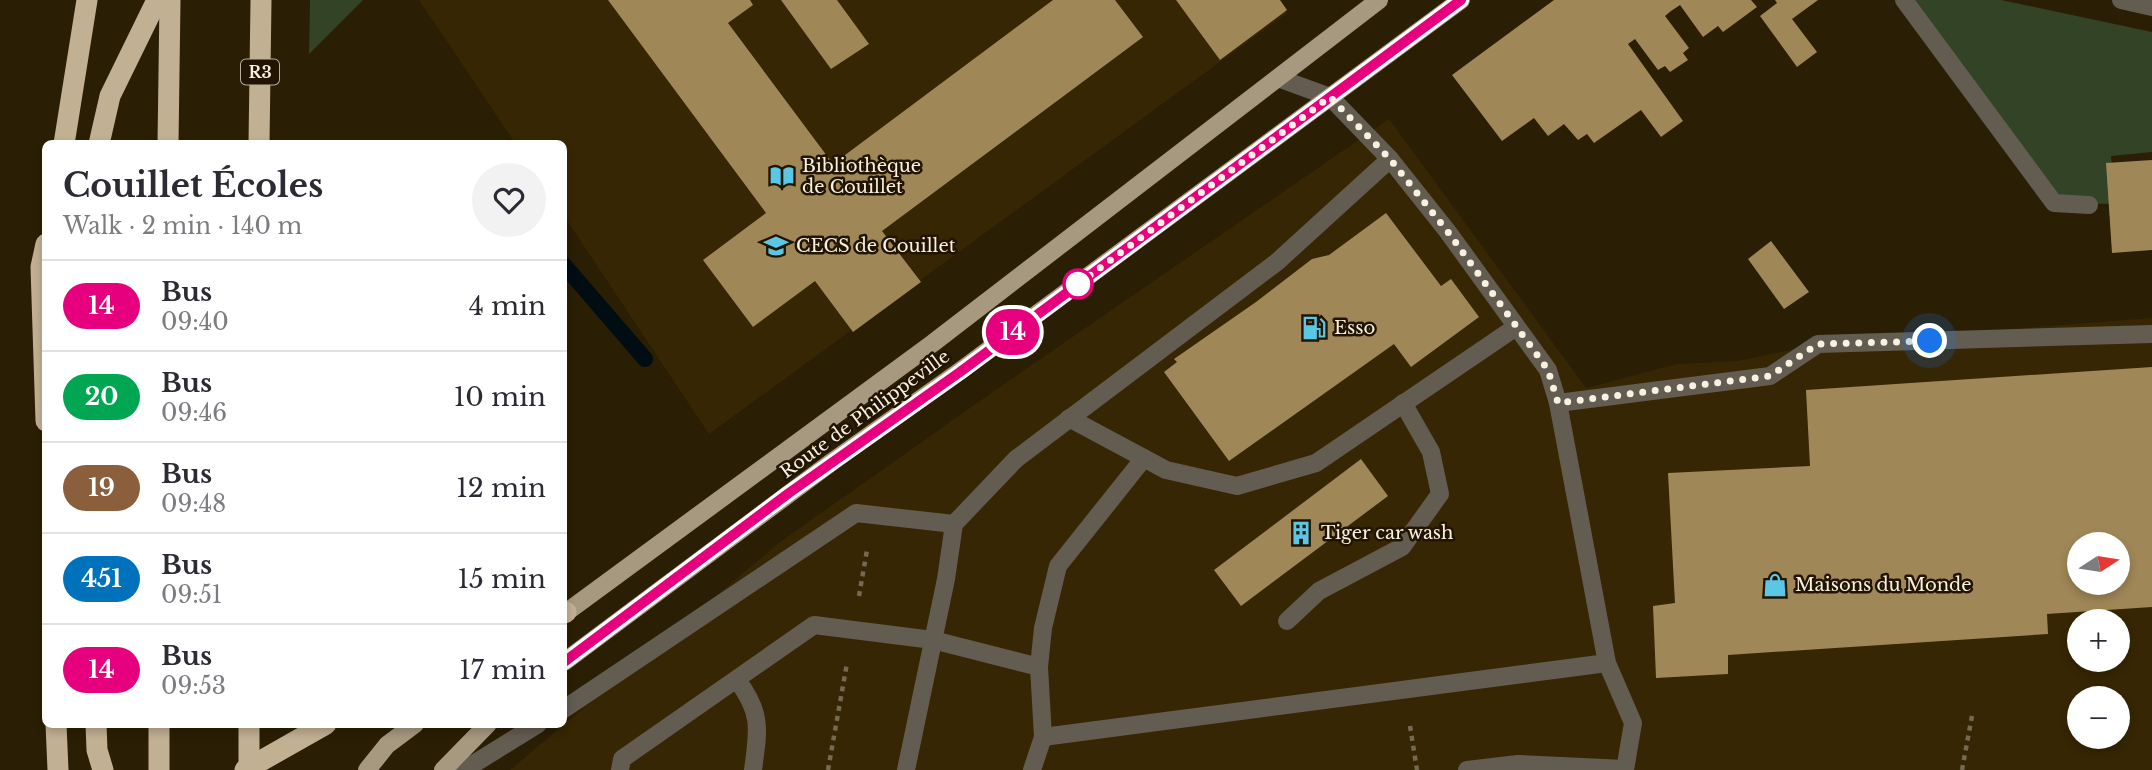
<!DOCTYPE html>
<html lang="en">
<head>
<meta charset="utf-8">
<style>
	body { margin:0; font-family:"Libre Baskerville",serif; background:#f2f2f3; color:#2b2b33; height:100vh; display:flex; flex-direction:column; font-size:26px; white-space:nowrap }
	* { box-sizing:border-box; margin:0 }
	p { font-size:23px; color:#7c7c81 }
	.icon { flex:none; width:38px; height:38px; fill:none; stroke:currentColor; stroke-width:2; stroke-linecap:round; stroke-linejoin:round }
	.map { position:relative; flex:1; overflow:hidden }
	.details { position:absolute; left:42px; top:140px; width:525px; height:588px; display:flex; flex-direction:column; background:#fff; border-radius:10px; box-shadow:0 4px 10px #0003 }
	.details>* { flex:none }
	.badge { padding:0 14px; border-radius:23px; font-size:24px; line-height:46px }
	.needle { width:46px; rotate:78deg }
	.buttons { position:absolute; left:2067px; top:532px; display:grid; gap:14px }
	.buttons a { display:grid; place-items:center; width:63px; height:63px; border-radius:50%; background:#fff; box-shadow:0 4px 10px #0003; font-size:35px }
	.you { position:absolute; width:35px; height:35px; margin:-18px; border:5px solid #fff; border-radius:50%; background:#1a73e8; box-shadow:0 0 0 10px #1a73e833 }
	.map>.badge { position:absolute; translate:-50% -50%; box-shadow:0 0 0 4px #fff }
	.round { display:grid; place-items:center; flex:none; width:74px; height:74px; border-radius:37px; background:#f2f2f3 }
	.summary { display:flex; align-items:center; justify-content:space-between; height:119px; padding:0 21px }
	h1 { font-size:33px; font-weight:700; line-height:52px }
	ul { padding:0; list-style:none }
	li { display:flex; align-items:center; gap:21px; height:91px; padding:0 21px; border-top:2px solid #e1e1e2 }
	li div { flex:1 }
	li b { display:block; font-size:26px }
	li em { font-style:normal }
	li .badge { min-width:77px; font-weight:700; text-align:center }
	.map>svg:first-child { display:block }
</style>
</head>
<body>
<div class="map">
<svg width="2152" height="770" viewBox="0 0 2152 770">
	<rect width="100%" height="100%" fill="#2a1e04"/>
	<!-- built -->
	<g fill="#362603" fill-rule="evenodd">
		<polygon points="419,0 1278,0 1287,13 709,434 564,216 564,144 515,143"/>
		<path d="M 1389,119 L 1586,388 L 1677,364 L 1737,361 L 1818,344 L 2152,318 L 2152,770 L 510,770 L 780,542 L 994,391 ZM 2079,544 L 2118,544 L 2118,583 L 2079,583 ZM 2079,621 L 2118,621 L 2118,660 L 2079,660 ZM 2079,698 L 2118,698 L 2118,737 L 2079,737 Z"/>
	</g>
	<!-- green -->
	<g fill="#334325">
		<polygon points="310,0 363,0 309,54"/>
		<polygon points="1904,0 2001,0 2152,32 2152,152 2111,156 2115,204 2054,203"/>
	</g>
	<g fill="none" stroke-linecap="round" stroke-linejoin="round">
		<!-- stream -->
		<polyline stroke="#000d13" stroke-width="16" points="564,265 645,359"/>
	</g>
	<!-- building -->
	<g fill="#a08757" fill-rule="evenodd">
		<polygon points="608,0 750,0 753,5 728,23 833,164 1053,0 1115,0 1143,37 882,231 921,282 853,332 815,281 753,327 703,260 766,213"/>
		<polygon points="781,0 837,0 869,44 831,69"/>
		<polygon points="1176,0 1280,0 1287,10 1220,60"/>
		<polygon points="1554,0 1751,0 1757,7 1723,32 1718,26 1703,37 1680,5 1671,11 1665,16 1689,48 1683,53 1688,60 1670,72 1665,66 1658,70 1635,39 1628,44 1683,121 1661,137 1641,110 1594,143 1587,134 1578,140 1564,124 1548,136 1534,118 1502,141 1452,75"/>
		<polygon points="1775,0 1818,0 1792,19 1817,52 1797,67 1760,16 1777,3"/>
		<polygon points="2152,160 2152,250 2112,253 2106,163"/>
		<polygon points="1386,213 1441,286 1451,279 1479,317 1411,367 1394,344 1229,461 1164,372 1177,362 1174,359 1256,302 1312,259 1329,255"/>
		<polygon points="1771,241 1809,292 1784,309 1748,259"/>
		<path d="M 2152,367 L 2152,607 L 2047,614 L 2048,634 L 1728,655 L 1728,674 L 1656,678 L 1653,606 L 1675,603 L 1668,473 L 1810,466 L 1806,390 ZM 2079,544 L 2118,544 L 2118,583 L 2079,583 Z"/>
		<polygon points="1361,459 1388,496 1241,606 1214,570"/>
	</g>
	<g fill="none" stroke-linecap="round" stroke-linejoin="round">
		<!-- path -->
		<g stroke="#746953" stroke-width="4.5" stroke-dasharray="5 5" stroke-linecap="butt">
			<polyline points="859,596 867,550"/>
			<polyline points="1410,726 1417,770"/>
			<polyline points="828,770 847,663"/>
			<polyline points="1962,770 1972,716"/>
		</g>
		<!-- minor -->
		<g stroke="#635c51" stroke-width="18">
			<polyline points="1904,0 2054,203 2089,205"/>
			<polyline points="2121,0 2152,7"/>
			<polyline points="1278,78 1330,97 1390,159 1448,232 1548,370 1558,403 1607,663 1633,723 1625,770"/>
			<polyline points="1558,403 1770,376 1818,344 2152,334"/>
			<polyline points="1069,418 1166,470 1237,486 1316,463 1516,327"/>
			<polyline points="1287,621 1319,591 1402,547 1440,494 1431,452 1403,403"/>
			<polyline points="1039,667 1043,628 1058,566 1144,458"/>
			<path d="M 737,680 C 763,714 758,731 753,770"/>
			<polyline points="564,709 856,513 954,524"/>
			<polyline points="464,770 538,724"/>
			<polyline points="620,770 622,759 814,625 933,640 1039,667 1043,737 1607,663"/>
			<polyline points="906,770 946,579 954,524 1016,459 1277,262 1390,159"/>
			<polyline points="1032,770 1043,737"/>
			<polyline points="1467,770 1518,764 1625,769"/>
		</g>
		<!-- major -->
		<g stroke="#a79880" stroke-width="18">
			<polyline points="564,614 933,343 1379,0"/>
			<polyline points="564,662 833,461 960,371 1461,0"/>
			<polyline points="367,770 387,745 415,724"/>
			<polyline points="443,770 488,724"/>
		</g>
		<!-- highway -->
		<g stroke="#c2b093" stroke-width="21">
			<polyline points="64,144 87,0"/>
			<polyline points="99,144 110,96 157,0"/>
			<polyline points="168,144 170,0"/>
			<polyline points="259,144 261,0"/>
			<polyline points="46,244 41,267 46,421"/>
			<polyline points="564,613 566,612"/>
			<polyline points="56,724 58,770"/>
			<polyline points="96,724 97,750 103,770"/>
			<polyline points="159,770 159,724"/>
			<polyline points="245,770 326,724"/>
		</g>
		<!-- highway-bridge -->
		<polyline stroke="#c2b093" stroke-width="21" points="249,770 249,724"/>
	</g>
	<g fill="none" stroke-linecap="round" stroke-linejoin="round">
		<!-- line casing -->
		<g stroke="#fff" stroke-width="16">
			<polyline id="line" points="564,662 789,493 960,372 1461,0"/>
		</g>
		<!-- line -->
		<use href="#line" stroke="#e6007e" stroke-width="10"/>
		<!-- walk -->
		<polyline stroke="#f8f0e0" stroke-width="7" stroke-dasharray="0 12.6" points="1078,284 1069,291 1330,97 1390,159 1448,232 1548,370 1558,403 1770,376 1818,344 1930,341"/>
	</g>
	<!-- icons -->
	<defs>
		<g id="library-bare" transform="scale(1.89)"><path d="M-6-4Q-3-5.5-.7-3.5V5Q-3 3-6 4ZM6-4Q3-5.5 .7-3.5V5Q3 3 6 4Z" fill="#5bc7e7" stroke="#211400" stroke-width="2.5" paint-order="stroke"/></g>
		<g id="school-bare" transform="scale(1.89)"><path d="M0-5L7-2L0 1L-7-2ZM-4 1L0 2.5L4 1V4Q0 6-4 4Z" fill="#5bc7e7" stroke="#211400" stroke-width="2.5" paint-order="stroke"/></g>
		<g id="fuel-bare" transform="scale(1.89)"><path d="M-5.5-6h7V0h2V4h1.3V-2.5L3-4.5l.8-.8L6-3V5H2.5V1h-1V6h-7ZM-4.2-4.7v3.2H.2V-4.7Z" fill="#5bc7e7" stroke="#211400" stroke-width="2.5" paint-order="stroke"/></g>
		<g id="building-bare" transform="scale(1.89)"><path d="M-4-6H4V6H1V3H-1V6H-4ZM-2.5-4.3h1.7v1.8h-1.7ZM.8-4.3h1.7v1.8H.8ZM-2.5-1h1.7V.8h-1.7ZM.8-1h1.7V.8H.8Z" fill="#5bc7e7" stroke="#211400" stroke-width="2.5" paint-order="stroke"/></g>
		<g id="shop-bare" transform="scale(1.89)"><path d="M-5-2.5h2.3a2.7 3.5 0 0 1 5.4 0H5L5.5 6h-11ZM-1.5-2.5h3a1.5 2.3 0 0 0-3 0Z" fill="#5bc7e7" stroke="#211400" stroke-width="2.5" paint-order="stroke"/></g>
	</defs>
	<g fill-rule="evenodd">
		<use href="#library-bare" x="782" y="176"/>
		<use href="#school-bare" x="776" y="246"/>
		<use href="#fuel-bare" x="1314" y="328"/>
		<use href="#building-bare" x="1301" y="533"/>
		<use href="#shop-bare" x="1775" y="585"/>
	</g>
	<!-- markers -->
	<circle fill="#fff" stroke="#e6007e" stroke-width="3.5" cx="1078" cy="284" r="14"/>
	<g text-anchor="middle" stroke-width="5" stroke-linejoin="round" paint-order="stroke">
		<!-- shield labels -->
		<rect fill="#211400" stroke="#b8ae9d" stroke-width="2" x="241" y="59.5" width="38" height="25" rx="5"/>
		<g font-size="16" font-weight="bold" fill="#f8f0e0">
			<text x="260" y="78">R3</text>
		</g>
		<!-- poi labels -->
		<g font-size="18" fill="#f8f0e0" stroke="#211400" text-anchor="start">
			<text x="802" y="172">Bibliothèque<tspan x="802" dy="21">de Couillet</tspan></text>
			<text x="796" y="252">CECS de Couillet</text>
			<text x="1334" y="334">Esso</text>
			<text x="1321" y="539">Tiger car wash</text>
			<text x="1795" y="591">Maisons du Monde</text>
		</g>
		<!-- street labels -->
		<g font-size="18" fill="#f8f0e0" stroke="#211400">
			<text transform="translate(865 414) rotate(-36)" y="6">Route de Philippeville</text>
		</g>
	</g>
</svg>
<div class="buttons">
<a><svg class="needle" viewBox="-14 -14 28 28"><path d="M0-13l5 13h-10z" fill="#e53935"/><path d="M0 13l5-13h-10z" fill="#7c7c81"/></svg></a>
<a>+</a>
<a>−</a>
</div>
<div class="you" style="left:1930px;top:341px"></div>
<b class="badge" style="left:1013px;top:332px;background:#e6007e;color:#fff">14</b>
<section class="details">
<div class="summary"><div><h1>Couillet Écoles</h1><p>Walk · 2 min · 140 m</p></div><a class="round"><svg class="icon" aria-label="heart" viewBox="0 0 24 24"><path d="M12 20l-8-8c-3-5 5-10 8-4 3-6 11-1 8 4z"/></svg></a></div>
<ul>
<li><span class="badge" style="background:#e6007e;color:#fff">14</span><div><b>Bus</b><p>09:40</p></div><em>4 min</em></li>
<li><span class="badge" style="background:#00a651;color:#fff">20</span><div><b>Bus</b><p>09:46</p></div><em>10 min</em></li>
<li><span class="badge" style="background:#8b5e3c;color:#fff">19</span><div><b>Bus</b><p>09:48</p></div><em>12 min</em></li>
<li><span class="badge" style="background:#0072bc;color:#fff">451</span><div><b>Bus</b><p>09:51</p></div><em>15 min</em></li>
<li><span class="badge" style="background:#e6007e;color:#fff">14</span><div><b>Bus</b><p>09:53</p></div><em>17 min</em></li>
</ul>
</section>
</div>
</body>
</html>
